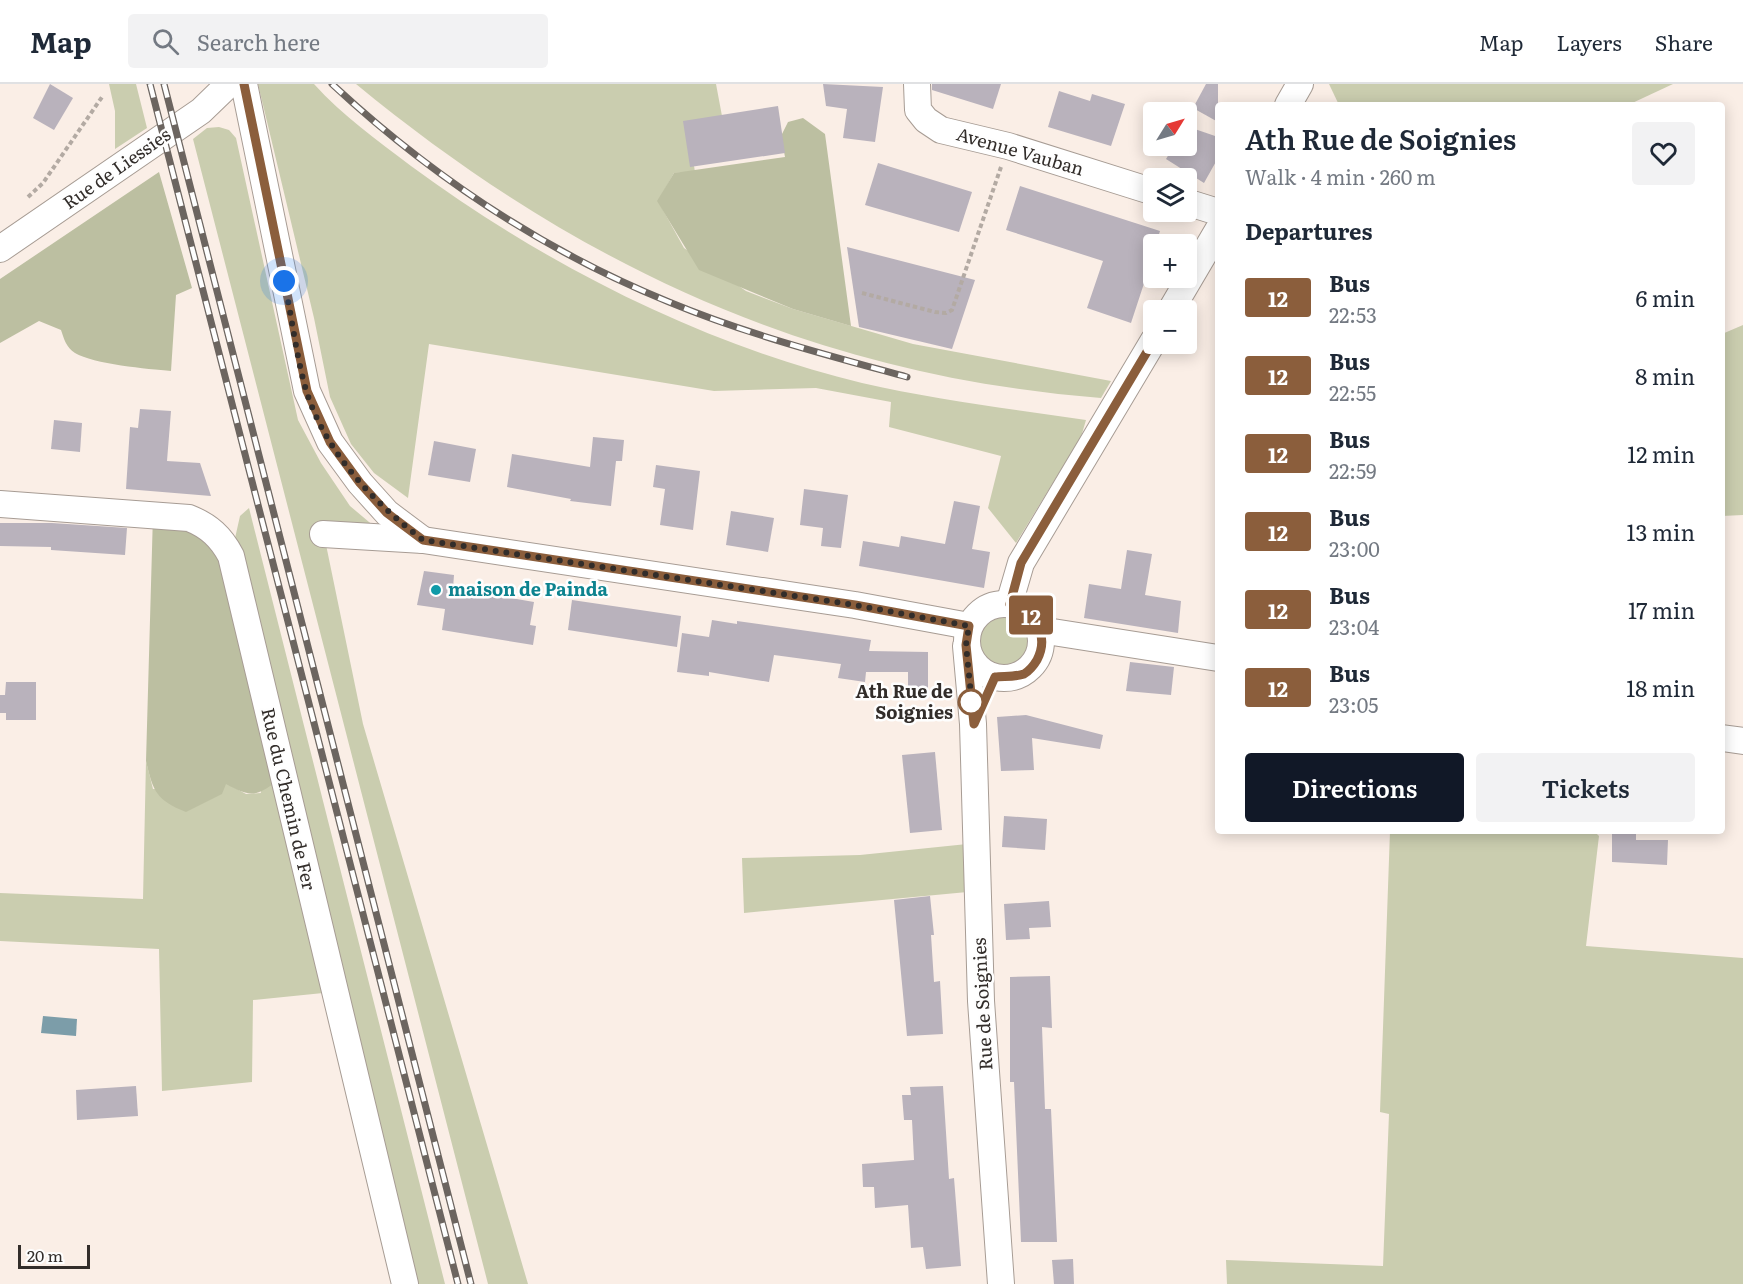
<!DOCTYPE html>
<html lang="en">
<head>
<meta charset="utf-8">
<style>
	body { margin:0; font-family:Literata,serif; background:#f2f2f3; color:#1f2937; height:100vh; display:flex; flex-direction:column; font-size:22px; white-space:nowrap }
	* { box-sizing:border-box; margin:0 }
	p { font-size:20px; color:#747a83 }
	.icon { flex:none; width:33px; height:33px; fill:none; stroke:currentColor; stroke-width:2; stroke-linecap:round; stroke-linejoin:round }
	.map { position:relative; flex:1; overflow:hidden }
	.sheet { position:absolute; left:1215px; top:18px; width:510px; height:732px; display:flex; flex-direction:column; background:#fff; border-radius:6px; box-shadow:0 3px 15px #0003 }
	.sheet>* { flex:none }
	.badge { padding:0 12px; border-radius:4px; font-size:21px; line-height:39px }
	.needle { width:39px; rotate:53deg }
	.buttons { position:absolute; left:1143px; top:18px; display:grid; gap:12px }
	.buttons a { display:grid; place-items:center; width:54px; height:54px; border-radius:6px; background:#fff; box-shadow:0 3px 15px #0003; font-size:30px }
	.scale { position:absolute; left:18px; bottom:15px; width:72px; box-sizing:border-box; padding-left:6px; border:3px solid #322d2a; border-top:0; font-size:16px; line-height:21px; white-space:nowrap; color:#322d2a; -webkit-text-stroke:4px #fefefe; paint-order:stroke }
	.you { position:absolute; width:30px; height:30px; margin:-15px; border:4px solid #fff; border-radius:50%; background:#1a73e8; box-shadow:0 0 0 9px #1a73e833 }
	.map>.badge { position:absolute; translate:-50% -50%; box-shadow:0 0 0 3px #fff }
	h2 { padding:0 30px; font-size:22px; line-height:54px }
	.round { display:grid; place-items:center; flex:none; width:63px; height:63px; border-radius:6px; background:#f2f2f3 }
	.head { display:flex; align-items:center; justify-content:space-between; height:102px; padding:0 30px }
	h1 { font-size:28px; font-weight:600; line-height:45px }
	.cta { display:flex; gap:12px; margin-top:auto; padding:12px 30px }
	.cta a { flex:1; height:69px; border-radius:6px; background:#111827; color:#fff; font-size:24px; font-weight:600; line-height:69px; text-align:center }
	.cta a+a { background:#f2f2f3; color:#1f2937 }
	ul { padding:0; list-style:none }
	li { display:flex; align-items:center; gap:18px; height:78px; padding:0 30px }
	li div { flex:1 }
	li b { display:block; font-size:22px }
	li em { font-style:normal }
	li .badge { min-width:66px; font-weight:700; text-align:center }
	header { display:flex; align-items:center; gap:36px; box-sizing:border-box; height:84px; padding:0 30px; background:#fff; border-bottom:2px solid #e0e1e3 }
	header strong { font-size:28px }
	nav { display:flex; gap:33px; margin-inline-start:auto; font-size:21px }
	.search { width:420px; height:54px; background:#f2f2f3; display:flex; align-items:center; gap:15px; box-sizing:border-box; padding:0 21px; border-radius:6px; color:#747a83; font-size:22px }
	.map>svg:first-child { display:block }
</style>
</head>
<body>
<header>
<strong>Map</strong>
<div class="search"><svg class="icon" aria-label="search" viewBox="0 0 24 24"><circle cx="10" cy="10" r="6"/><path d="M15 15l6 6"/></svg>Search here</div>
<nav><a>Map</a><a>Layers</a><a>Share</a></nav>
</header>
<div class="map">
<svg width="1743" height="1200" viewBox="0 0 1743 1200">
	<rect width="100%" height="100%" fill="#faeee6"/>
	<!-- green -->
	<g fill="#cacdaf">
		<polygon points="109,0 136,0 147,44 115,65 115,27"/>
		<path d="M 258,0 L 314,0 C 342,31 378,57 411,82 C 544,180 701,260 862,299 C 936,316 1012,325 1086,336 L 1081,353 L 1016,459 L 988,424 L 1001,372 L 889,343 L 891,318 L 816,304 L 714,307 L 429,260 L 408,414 L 374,389 L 351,360 L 330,313 L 314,234 Z"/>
		<path d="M 356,0 L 716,0 L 722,32 L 687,38 L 695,88 L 674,89 L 658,117 L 684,164 L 746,207 L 793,225 L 913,260 L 1111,297 L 1101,314 C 813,291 577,182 356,0 Z"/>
		<polygon points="1329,0 1673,0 1628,21 1339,21"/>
		<polygon points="219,43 229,46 236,54 298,336 321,379 350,422 388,454 324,451 363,640 528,1200 488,1200 193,55 207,44"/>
		<polygon points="1743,241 1743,431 1722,432 1722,250"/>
		<polygon points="249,424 445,1200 405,1200 333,908 253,916 252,998 162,1007 159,865 0,857 0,809 143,815 146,677 153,705 226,699 246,710 261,709 231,472 240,432"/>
		<circle cx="1004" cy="557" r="27"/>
		<polygon points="1390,747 1594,747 1599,752 1586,862 1743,874 1743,1200 1227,1200 1226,1176 1383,1182 1389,1030 1380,1028"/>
		<polygon points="977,759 978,807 744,829 742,774 860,771"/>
	</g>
	<!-- forest -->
	<g fill="#bcbfa1">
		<polygon points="803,34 825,50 851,242 793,225 699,186 657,117 674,89 785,73 781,52 788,38"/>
		<path d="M 159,88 L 192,204 L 176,211 L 171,287 C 148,285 93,280 75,269 C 66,263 64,255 61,246 L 39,237 L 0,259 L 0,195 Z"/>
		<path d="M 153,430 L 216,451 L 276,698 C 254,714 249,712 226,700 L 222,710 L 186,728 C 156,716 153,707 146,677 Z"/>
	</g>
	<!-- water -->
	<polygon fill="#7c9da9" points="43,932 77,935 76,952 41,949"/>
	<!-- building -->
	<g fill="#b9b2bc">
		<polygon points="50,0 73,14 54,46 33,34"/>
		<polygon points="823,0 883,3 875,58 843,54 847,25 826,22"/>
		<polygon points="932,0 1001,0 993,25 932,6"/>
		<polygon points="1206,0 1218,0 1218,38 1193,24"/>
		<polygon points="1059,7 1090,17 1092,10 1125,20 1111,62 1048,43"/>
		<polygon points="778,22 785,69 690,83 683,37"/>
		<polygon points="1186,42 1218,53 1218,74 1204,99 1166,75 1174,62 1186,62"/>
		<polygon points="878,79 972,108 959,148 865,121"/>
		<polygon points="1020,102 1160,147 1156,160 1154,160 1154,169 1131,239 1087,224 1103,177 1006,146"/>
		<polygon points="847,163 975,196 952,265 859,243"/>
		<polygon points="140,325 171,327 167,377 200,379 211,412 126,405 130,343 138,344"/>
		<polygon points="54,336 82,339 80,368 51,365"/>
		<polygon points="593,353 624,356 622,377 616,377 611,422 570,417 571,415 507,403 512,370 590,383"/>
		<polygon points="434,357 476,365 470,398 428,391"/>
		<polygon points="656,381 700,387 693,446 660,441 665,405 653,403"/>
		<polygon points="804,405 848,411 841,464 821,462 823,444 800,441"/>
		<polygon points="954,417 980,422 972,465 990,468 984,504 859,482 863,457 899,463 901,452 945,460"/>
		<polygon points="731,427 774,434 768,468 726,461"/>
		<polygon points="0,439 52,439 127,444 125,471 51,466 51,463 0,462"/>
		<polygon points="1127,466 1152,470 1145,511 1181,517 1178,549 1084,534 1089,500 1121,505"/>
		<polygon points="424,487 454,491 453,504 534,518 530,541 536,542 533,561 442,546 445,525 417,521"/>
		<polygon points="572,516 681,532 677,563 568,546"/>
		<polygon points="712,536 737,540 737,537 871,556 869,567 928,568 928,608 908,608 908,588 866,588 865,598 838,594 841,580 774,571 769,598 709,588 709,592 677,588 682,549 709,553"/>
		<polygon points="1130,578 1174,583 1171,611 1126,607"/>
		<polygon points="6,598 36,598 36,636 6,636 6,629 0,629 0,611 5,611"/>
		<polygon points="1026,631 1103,651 1100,665 1032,654 1034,686 1001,687 997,633"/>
		<polygon points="935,668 942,746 910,749 902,671"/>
		<polygon points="1004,732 1047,735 1045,766 1002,763"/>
		<polygon points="1612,747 1636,747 1636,756 1668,756 1667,781 1612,778"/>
		<polygon points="930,812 934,851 931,851 934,898 940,897 943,950 907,952 894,816"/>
		<polygon points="1049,817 1051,843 1029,844 1030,855 1006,856 1004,820"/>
		<polygon points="1050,892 1052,944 1042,943 1045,1025 1051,1025 1057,1158 1021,1158 1014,998 1010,998 1010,893"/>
		<polygon points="136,1002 138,1032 77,1036 76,1006"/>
		<polygon points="943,1002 949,1095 954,1094 961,1182 926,1185 923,1163 911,1164 908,1121 875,1124 874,1103 863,1103 862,1080 914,1076 912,1036 904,1036 902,1011 911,1011 910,1003"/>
		<polygon points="1073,1175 1074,1200 1054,1200 1052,1176"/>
	</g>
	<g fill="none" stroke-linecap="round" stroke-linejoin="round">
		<!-- minor casing -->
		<g stroke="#a79c94" stroke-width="28">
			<g id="minor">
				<polyline points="244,0 307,307 330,358 360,399 387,429 423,456"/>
				<polyline points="917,0 918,26 926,36 941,46 1008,62 1154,108"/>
				<polyline points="1288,21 1300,0"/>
				<polyline points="1186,118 1218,128"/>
				<polyline points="0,165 201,27 229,0"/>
				<polyline points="1171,226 1218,146"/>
				<path d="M 0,420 L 189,434 C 209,442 221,453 231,472 L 405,1200"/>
				<polyline points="323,450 423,456 855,521 969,542"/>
				<circle cx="1004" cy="557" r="37"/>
				<polyline points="1009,520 1021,479 1154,256"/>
				<polyline points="1040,546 1218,574"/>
				<polyline points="966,562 973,640 981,917 1001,1200"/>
				<polyline points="1722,654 1743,657"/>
			</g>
		</g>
		<!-- path -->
		<g stroke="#b3aaa3" stroke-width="4" stroke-dasharray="4.5 3" stroke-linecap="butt">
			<polyline points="28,113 43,99 102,13"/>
			<polyline points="862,209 935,228 946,229 952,226 1001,83"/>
		</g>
		<!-- minor -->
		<use href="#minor" stroke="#fff" stroke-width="26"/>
		<!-- rail casing -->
		<g stroke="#6c6560" stroke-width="7">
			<g id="rail">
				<polyline points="150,0 458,1200"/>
				<polyline points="164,0 471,1200"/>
				<path d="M 332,0 C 431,92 544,167 669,218 C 746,250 827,271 907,293"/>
			</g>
		</g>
		<!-- rail -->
		<use href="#rail" stroke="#fefefe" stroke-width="4.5" stroke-dasharray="14" stroke-linecap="butt"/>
	</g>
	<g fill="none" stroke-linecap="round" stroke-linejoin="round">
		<!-- line casing -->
		<g stroke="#fff" stroke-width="14">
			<path id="line" d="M 244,0 L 307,307 L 330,358 L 360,399 L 387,429 L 423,456 L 855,521 L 969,542 L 966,561 L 974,640 L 995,593 C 1003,592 1016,593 1024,590 C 1029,587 1034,581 1037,576 C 1050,551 1034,528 1010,520 L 1021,479 L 1154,256"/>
		</g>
		<!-- line -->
		<use href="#line" stroke="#8b5e3c" stroke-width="9"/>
		<!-- walk -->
		<path stroke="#322d2a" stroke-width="6" stroke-dasharray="0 10.8" d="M 284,197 C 292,233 296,271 306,306 C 325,368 373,418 423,456 L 855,521 L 969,542 L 966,561 L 972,621 L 971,618"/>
	</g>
	<!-- markers -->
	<circle fill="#0f9aa8" stroke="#fefefe" stroke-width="2" cx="436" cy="506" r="6"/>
	<circle fill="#fff" stroke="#8b5e3c" stroke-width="3" cx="971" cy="618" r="12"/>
	<g text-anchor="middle" stroke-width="5" stroke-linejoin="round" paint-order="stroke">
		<!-- street labels -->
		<g font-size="18" fill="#322d2a" stroke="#fefefe">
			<text transform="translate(1020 68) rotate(16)" y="6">Avenue Vauban</text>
			<text transform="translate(117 85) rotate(-35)" y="6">Rue de Liessies</text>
			<text transform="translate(288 715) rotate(77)" y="6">Rue du Chemin de Fer</text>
			<text transform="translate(983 920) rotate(-93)" y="6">Rue de Soignies</text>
		</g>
		<!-- culture labels -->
		<g font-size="18" font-weight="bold" fill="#0d838f" stroke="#fefefe" text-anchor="start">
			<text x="448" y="512">maison de Painda</text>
		</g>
		<!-- stop labels -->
		<g font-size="18" font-weight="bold" fill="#322d2a" stroke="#fefefe" text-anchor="end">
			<text x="953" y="614">Ath Rue de<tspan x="953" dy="21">Soignies</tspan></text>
		</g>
	</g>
</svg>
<div class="buttons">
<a><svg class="needle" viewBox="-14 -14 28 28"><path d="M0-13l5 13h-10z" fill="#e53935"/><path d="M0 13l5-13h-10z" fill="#747a83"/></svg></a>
<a><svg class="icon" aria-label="layers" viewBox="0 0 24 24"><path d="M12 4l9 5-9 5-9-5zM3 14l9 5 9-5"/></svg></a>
<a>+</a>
<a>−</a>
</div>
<div class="scale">20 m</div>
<div class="you" style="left:284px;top:197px"></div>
<b class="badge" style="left:1031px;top:531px;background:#8b5e3c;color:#fff">12</b>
<section class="sheet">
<div class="head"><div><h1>Ath Rue de Soignies</h1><p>Walk · 4 min · 260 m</p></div><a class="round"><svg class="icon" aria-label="heart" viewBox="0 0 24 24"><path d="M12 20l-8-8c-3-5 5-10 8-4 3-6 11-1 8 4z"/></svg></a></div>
<h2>Departures</h2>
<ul>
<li><span class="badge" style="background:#8b5e3c;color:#fff">12</span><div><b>Bus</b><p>22:53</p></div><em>6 min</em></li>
<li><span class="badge" style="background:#8b5e3c;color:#fff">12</span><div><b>Bus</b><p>22:55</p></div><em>8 min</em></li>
<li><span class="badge" style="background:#8b5e3c;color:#fff">12</span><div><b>Bus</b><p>22:59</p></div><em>12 min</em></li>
<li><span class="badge" style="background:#8b5e3c;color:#fff">12</span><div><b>Bus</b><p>23:00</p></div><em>13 min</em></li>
<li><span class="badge" style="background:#8b5e3c;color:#fff">12</span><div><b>Bus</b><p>23:04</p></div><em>17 min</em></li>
<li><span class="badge" style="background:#8b5e3c;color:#fff">12</span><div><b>Bus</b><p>23:05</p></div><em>18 min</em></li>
</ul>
<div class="cta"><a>Directions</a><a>Tickets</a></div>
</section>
</div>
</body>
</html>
